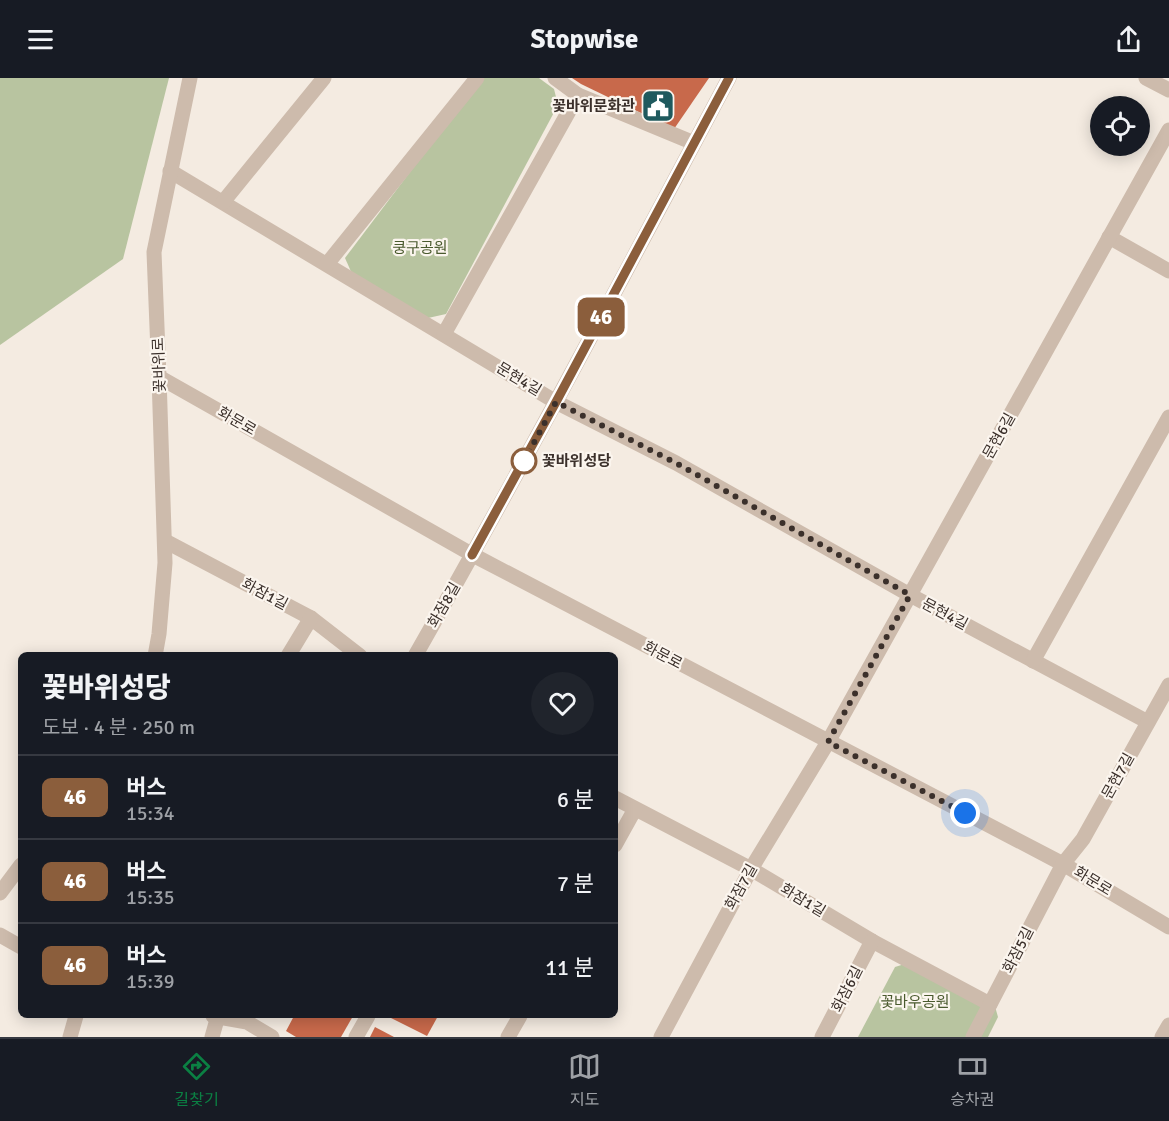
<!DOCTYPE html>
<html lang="ko">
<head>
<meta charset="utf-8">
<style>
	body { margin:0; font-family:Signika,"Noto Sans KR",sans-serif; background:#20242c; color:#f1f3f6; height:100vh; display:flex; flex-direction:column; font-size:22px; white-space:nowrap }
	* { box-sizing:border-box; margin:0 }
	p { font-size:20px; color:#9ea1a6 }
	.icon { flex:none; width:33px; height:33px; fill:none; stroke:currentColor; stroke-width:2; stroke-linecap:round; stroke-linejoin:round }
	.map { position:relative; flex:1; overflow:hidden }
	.sheet { position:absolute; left:18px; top:574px; width:600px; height:366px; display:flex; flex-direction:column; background:#171b24; border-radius:9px; box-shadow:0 3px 15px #0003 }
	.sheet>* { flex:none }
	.badge { padding:0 12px; border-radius:9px; font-size:21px; line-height:39px }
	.controls { position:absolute; left:1090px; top:18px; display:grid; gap:12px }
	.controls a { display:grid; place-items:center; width:60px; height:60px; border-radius:50%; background:#171b24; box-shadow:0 3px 15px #0003; font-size:30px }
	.you { position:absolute; width:30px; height:30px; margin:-15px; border:4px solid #fff; border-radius:50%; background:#1a73e8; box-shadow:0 0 0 9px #1a73e833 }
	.map>.badge { position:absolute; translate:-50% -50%; box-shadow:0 0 0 3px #fff }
	.round { display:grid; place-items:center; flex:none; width:63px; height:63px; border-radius:32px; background:#20242c }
	.headline { display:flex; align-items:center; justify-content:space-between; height:102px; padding:0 24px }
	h1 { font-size:28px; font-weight:800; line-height:45px }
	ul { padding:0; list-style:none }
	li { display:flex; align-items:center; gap:18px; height:84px; padding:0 24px; border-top:2px solid #363941 }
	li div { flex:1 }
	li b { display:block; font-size:22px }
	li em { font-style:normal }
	li .badge { min-width:66px; font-weight:700; text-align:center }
	header { display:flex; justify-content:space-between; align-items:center; height:78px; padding:0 24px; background:#171b24; font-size:27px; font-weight:800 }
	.tabs { display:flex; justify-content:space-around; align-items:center; height:84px; border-top:2px solid #363941; background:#171b24; font-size:16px; color:#9ea1a6 }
	.tabs a { display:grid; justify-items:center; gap:3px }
	.tabs .selected { color:#0b8043 }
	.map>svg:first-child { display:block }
</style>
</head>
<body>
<header><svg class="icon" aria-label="menu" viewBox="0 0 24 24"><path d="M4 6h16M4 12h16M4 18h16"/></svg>Stopwise<svg class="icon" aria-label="share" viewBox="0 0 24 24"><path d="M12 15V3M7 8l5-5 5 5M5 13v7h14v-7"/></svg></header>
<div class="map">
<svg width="1169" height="959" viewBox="0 0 1169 959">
	<rect width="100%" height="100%" fill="#f4ebe1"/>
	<!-- green -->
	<g fill="#b8c4a0">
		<polygon points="0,0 169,0 123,181 0,267"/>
		<polygon points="481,0 539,0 554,11 558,27 446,236 428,240 353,198 345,180"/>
		<polygon points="911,884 994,925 998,939 988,959 858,959 895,889"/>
	</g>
	<!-- building -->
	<g fill="#c8694b">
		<polygon points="572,0 709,0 674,51 581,6"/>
		<polygon points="294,938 353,938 341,959 296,959 286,953"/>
		<polygon points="387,938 438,938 427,958"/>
		<polygon points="375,949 394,959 370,959"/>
	</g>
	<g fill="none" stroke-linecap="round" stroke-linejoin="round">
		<!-- minor -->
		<g stroke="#cdbbac" stroke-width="15">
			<polyline points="555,0 578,17 694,65"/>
			<polyline points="1146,0 1169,12"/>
			<polyline points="170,93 556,324 676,385 910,517 1148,644"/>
			<polyline points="223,124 324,0"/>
			<polyline points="1109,159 1169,193"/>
			<polyline points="327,186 477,0"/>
			<polyline points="444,256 578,17"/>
			<polyline points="159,299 473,477 1063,786 1169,849"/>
			<polyline points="165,463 311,540 360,578"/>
			<polyline points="155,578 159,556 165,485 159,299 154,174 190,0"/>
			<polyline points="288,578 311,540"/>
			<path d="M 415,578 C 524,387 626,193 729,0"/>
			<polyline points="1033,583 1169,339"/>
			<polyline points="615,720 751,791 872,863 990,926"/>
			<polyline points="615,767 635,731"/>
			<polyline points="0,815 21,787"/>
			<polyline points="0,857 21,869"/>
			<polyline points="213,938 247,944 272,959"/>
			<polyline points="70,959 76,938"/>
			<polyline points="212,959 218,938"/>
			<polyline points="356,959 368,938"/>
			<polyline points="508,959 520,938"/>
			<polyline points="661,959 751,791 828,664 1169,52"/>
			<polyline points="822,959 872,863"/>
			<polyline points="973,959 1063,786 1083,761 1169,607"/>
			<polyline points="1162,959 1169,947"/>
		</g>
	</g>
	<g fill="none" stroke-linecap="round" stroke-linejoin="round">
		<!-- line casing -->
		<g stroke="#fff" stroke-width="14">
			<polyline id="line" points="472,477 556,324 729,0"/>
		</g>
		<!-- line -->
		<use href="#line" stroke="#8b5e3c" stroke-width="9"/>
		<!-- walk -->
		<polyline stroke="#3b302b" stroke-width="6" stroke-dasharray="0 10.8" points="524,383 556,324 676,385 910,517 828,664 965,735"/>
	</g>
	<!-- icons -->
	<defs>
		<g id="civic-square" transform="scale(1.725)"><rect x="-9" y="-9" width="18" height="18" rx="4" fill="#1f5a5e" stroke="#fbf5ee"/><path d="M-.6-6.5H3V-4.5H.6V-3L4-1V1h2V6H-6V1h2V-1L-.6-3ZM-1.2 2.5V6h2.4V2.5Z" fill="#fff"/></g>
	</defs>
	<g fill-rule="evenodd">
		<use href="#civic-square" x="658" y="28"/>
	</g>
	<!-- markers -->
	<circle fill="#fff" stroke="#8b5e3c" stroke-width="3" cx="524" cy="383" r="12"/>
	<g text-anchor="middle" stroke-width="4.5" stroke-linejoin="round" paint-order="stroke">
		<!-- poi labels -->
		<g font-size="15" font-weight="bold" fill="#3b302b" stroke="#fbf5ee" text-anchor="end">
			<text x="635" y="33">꽃바위문화관</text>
		</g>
		<!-- park labels -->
		<g font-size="15" fill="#4a5a2e" stroke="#fbf5ee">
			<text x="420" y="175">쿵구공원</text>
			<text x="915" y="929">꽃바우공원</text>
		</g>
		<!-- street labels -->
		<g font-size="15" fill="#3b302b" stroke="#fbf5ee">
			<text transform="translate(159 287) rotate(-92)" y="5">꽃바위로</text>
			<text transform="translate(519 301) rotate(31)" y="5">문현4길</text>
			<text transform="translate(237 343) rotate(30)" y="5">화문로</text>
			<text transform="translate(999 358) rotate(-61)" y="5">문현6길</text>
			<text transform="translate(265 516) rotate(28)" y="5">화잠1길</text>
			<text transform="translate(444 527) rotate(-60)" y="5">화잠8길</text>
			<text transform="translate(945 536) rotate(28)" y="5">문현4길</text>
			<text transform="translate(663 577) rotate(28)" y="5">화문로</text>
			<text transform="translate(1118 698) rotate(-61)" y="5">문현7길</text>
			<text transform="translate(1093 803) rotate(31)" y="5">화문로</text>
			<text transform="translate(741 809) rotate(-61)" y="5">화잠7길</text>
			<text transform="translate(803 822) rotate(31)" y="5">화잠1길</text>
			<text transform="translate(1018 872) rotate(-63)" y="5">화잠5길</text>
			<text transform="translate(847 911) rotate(-63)" y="5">화잠6길</text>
		</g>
		<!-- stop labels -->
		<g font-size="15" font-weight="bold" fill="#3b302b" stroke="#fbf5ee" text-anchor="start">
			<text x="542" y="388">꽃바위성당</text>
		</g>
	</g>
</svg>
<div class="controls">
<a><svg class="icon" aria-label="locate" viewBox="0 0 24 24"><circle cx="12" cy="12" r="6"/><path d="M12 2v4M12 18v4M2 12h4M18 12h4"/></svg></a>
</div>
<div class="you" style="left:965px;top:735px"></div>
<b class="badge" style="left:601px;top:239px;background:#8b5e3c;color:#fff">46</b>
<section class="sheet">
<div class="headline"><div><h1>꽃바위성당</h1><p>도보 · 4 분 · 250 m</p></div><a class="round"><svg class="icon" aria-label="heart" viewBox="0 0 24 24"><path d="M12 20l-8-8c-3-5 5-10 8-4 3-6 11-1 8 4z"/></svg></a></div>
<ul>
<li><span class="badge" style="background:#8b5e3c;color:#fff">46</span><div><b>버스</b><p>15:34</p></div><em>6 분</em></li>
<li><span class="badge" style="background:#8b5e3c;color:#fff">46</span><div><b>버스</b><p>15:35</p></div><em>7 분</em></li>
<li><span class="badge" style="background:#8b5e3c;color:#fff">46</span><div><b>버스</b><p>15:39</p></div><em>11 분</em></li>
</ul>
</section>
</div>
<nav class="tabs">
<a class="selected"><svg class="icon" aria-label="directions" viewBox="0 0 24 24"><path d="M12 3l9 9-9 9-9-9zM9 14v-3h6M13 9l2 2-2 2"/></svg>길찾기</a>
<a><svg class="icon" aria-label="map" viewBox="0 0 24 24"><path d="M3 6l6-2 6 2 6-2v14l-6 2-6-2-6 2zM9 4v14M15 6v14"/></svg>지도</a>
<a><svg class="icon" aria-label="tickets" viewBox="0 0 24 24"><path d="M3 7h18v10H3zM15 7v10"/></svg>승차권</a>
</nav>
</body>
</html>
